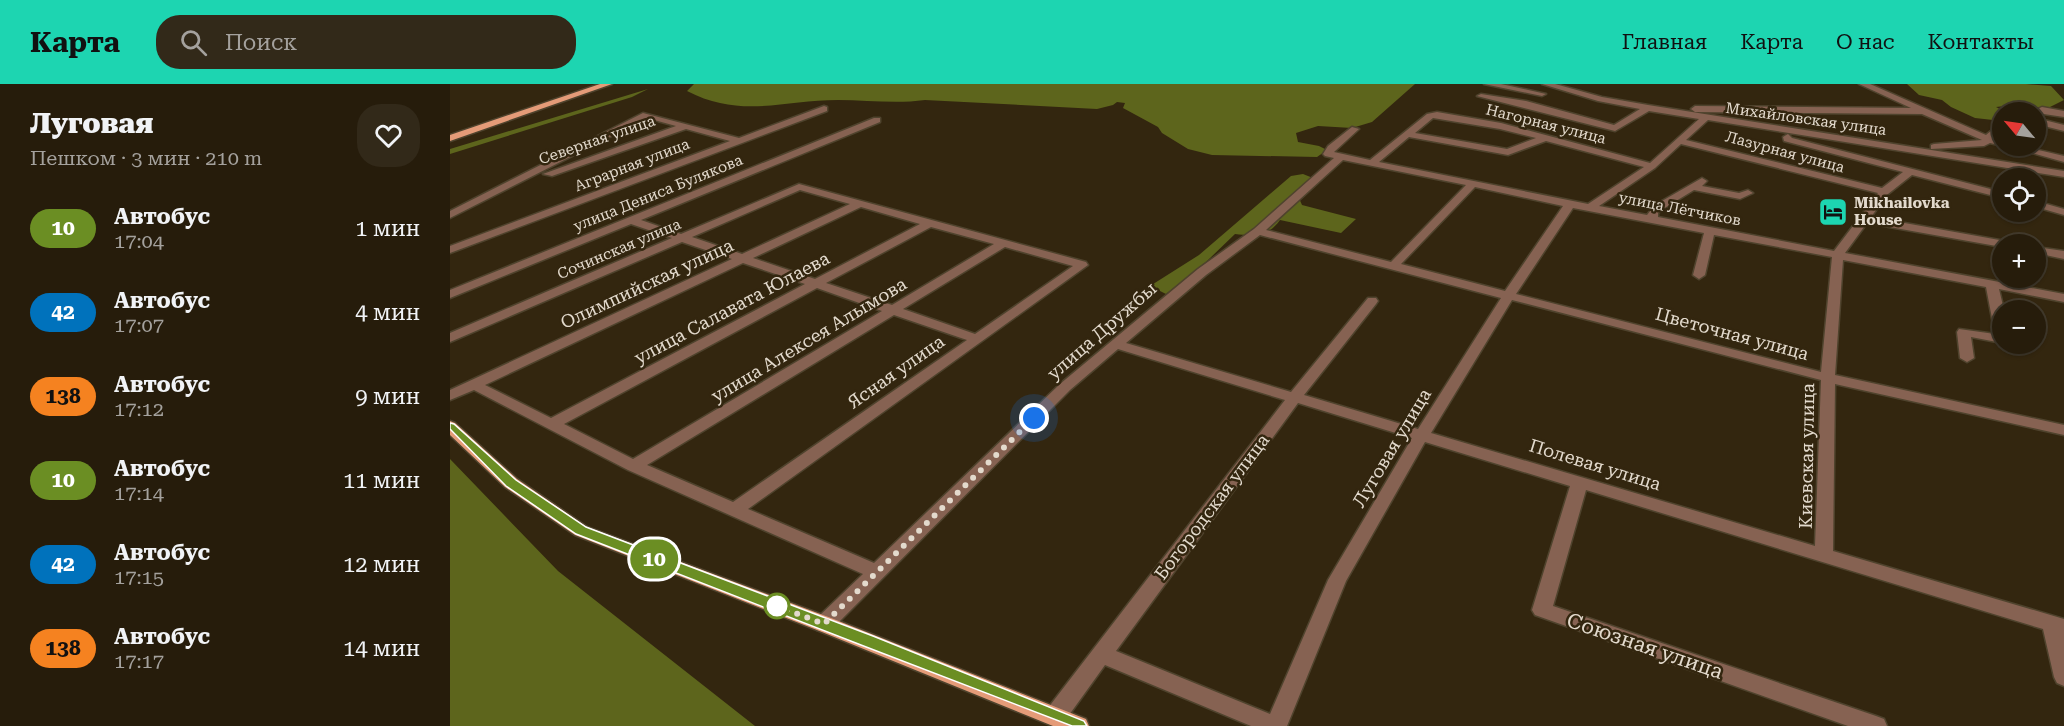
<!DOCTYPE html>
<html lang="ru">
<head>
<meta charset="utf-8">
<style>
	body { margin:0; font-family:"Roboto Serif",serif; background:#322919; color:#f1f3f6; height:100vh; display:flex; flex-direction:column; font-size:22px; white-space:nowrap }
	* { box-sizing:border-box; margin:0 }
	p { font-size:20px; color:#a4a19d }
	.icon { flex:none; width:33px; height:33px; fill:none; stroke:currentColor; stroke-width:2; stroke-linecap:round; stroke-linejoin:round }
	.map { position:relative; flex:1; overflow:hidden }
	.drawer { display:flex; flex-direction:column; background:#261c0b; width:450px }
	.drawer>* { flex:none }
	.badge { padding:0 12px; border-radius:20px; font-size:21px; line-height:39px }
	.needle { width:39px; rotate:299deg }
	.buttons { position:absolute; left:1542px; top:18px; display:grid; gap:12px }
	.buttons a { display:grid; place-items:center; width:54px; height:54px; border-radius:50%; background:#261c0b; box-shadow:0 2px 4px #0004,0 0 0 2px #423a2c; font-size:30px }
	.you { position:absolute; width:30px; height:30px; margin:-15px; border:4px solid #fff; border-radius:50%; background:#1a73e8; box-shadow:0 0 0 9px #1a73e833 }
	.map>.badge { position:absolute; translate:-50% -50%; box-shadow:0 0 0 3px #fff }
	.round { display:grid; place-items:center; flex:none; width:63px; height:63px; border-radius:24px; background:#322919 }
	.summary { display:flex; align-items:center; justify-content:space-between; height:102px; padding:0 30px }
	h1 { font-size:28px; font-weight:800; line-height:45px }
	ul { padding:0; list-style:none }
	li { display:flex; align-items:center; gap:18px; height:84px; padding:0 30px }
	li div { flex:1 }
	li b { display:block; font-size:22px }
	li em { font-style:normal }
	li .badge { min-width:66px; font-weight:700; text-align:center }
	header { display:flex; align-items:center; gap:36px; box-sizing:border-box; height:84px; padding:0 30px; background:#1dd5b1; color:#111 }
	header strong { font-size:28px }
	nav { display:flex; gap:33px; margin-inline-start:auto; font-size:21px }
	.search { width:420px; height:54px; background:#322919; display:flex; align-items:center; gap:15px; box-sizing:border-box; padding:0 21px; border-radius:24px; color:#a4a19d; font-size:22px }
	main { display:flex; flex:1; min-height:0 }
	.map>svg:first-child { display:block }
</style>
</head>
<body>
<header>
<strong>Карта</strong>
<div class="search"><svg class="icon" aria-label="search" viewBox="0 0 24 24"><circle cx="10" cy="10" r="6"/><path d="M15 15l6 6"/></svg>Поиск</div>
<nav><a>Главная</a><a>Карта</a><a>О нас</a><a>Контакты</a></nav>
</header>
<main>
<section class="drawer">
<div class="summary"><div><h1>Луговая</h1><p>Пешком · 3 мин · 210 m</p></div><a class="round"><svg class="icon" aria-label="heart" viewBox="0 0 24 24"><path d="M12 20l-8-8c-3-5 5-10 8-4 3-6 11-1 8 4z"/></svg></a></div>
<ul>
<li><span class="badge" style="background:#6b8e23;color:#fff">10</span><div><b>Автобус</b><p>17:04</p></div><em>1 мин</em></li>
<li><span class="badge" style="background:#0072bc;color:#fff">42</span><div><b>Автобус</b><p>17:07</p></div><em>4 мин</em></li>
<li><span class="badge" style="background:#f58220;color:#111">138</span><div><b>Автобус</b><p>17:12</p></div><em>9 мин</em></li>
<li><span class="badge" style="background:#6b8e23;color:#fff">10</span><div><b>Автобус</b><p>17:14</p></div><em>11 мин</em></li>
<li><span class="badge" style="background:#0072bc;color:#fff">42</span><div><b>Автобус</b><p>17:15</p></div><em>12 мин</em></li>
<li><span class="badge" style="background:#f58220;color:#111">138</span><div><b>Автобус</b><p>17:17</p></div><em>14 мин</em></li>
</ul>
</section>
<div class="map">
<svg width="1614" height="642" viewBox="0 0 1614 642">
	<rect width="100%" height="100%" fill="#33260f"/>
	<!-- forest -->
	<g fill="#5d651c">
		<path d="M 244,0 L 965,0 L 922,38 L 902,44 L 868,42 L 846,49 L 848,58 L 869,62 L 877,66 L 867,73 L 762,71 L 738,65 L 712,49 L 708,43 L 673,24 L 675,19 L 667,18 L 663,21 L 647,25 L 475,16 C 446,20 417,16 388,16 C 333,16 291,35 237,7 Z"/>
		<path d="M 1457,0 L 1576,0 L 1601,2 L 1614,16 L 1598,24 L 1562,21 L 1565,23 C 1559,25 1553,21 1546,23 L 1556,28 L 1552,28 L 1552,37 L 1525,34 L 1501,23 L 1492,16 L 1469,11 Z"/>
		<polygon points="198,5 182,13 0,70 0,65"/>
		<path d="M 853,90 L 868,96 L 849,114 L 852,121 L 906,135 L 891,149 L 830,136 C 818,153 804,152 785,150 L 757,177 L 716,210 L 700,202 L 749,171 L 841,92 Z"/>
		<polygon points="0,375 108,487 305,642 0,642"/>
	</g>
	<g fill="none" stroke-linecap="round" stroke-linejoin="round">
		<!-- minor casing -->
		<g stroke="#4f432d" stroke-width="3">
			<g id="minor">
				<polygon points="1034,0 1051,0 1096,10 1092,12"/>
				<path d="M 1092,0 L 1105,0 L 1152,13 L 1198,21 L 1614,87 L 1614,93 L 1258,36 L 1236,56 L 1432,104 L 1453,88 L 1334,57 L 1333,53 L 1338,50 L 1342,54 L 1552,108 L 1552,114 L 1462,91 L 1438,110 L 1421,133 L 1555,157 L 1560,160 L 1552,160 L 1552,163 L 1417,139 L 1395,169 L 1614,210 L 1614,218 L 1549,205 L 1554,226 L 1552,259 L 1521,253 L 1524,274 L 1517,278 L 1510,274 L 1507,248 L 1509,245 L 1545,250 L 1536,203 L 1393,176 L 1385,291 L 1614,341 L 1614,351 L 1385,300 L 1383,467 L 1614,535 L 1614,602 L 1607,599 L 1604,593 L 1593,545 L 1136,406 L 1103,522 L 1426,632 L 1434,635 L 1437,642 L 1398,642 L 1085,531 L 1082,526 L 1120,402 L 975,358 L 896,497 L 837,642 L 801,642 L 655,581 L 614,638 L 606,641 L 598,638 L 595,631 L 598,624 L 835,316 L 668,265 L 620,306 L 381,546 L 374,548 L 367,546 L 364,540 L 367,534 L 413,490 L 178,386 L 24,306 L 0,316 L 0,306 L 282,175 L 232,158 L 0,258 L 0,249 L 222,154 L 181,140 L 0,214 L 0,206 L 424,34 L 430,34 L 430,38 L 191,136 L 231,150 L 349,100 L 636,178 L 638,181 L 298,425 L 424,479 L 610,300 L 748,185 L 804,145 L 884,74 L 875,72 L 873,70 L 878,62 L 902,43 L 909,45 L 884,68 L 920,76 L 977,30 L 987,28 L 1051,39 L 1200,79 L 1249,35 L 1199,27 L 1165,47 L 1027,12 L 1031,10 L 1076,17 L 1164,41 L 1190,25 L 1148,17 ZM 983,34 L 1050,45 L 1086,54 L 1057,65 L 965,49 ZM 959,53 L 1058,71 L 1096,57 L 1194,83 L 1138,120 L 929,78 ZM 1231,60 L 1428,109 L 1384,167 L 1208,133 L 1208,129 L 1213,125 L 1244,106 L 1290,115 L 1303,109 L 1298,106 L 1289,109 L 1252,102 L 1257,97 L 1252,94 L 1205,121 L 1197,131 L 1149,122 L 1205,84 ZM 893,76 L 1016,101 L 941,178 L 816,146 ZM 1025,103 L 1113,122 L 1055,207 L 951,180 ZM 350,106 L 400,120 L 292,170 L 242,153 ZM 411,123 L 470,140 L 365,195 L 303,174 ZM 1123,124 L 1254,149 L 1243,191 L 1249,195 L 1255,191 L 1264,151 L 1382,173 L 1371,288 L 1066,210 ZM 481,143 L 544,160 L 442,221 L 376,199 ZM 810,151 L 1051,214 L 968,345 L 854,311 L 926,220 L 928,217 L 926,214 L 918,214 L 841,308 L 676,259 L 756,191 ZM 555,163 L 623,182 L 525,250 L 453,225 ZM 293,179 L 355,200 L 101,334 L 35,301 ZM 367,204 L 432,227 L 183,375 L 114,340 ZM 1062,216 L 1371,296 L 1365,462 L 981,349 ZM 444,231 L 517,256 L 283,418 L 197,381 ZM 848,319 L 962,354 L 878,496 L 820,630 L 666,567 Z"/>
				<polygon points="1409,0 1420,0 1536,51 1552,38 1552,46 1544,54 1552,56 1553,62 1540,59 1534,62 1481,65 1481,61 1484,60 1532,56 1472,30 1245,28 1241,25 1245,22 1461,24"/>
				<polygon points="374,22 377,23 377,27 0,169 0,162 280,57 236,45 102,92 93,90 226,42 197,34 0,134 0,127 193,29 289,54"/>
				<polygon points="1592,23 1614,27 1614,33 1581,28"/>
				<polygon points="1586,34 1614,41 1614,47 1586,40"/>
				<polygon points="1557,62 1571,62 1614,72 1614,78"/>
				<polygon points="1586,117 1614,125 1614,131 1586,123"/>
				<polygon points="1586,163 1614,167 1614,175 1586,169"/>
			</g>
		</g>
		<!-- major casing -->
		<g stroke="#4f432d" stroke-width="3">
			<g id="major">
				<polygon points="150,0 162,0 0,57 0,51"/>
				<polygon points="0,337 5,339 67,395 137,443 381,534 636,635 639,642 603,642 367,546 125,451 55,403 0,351"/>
			</g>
		</g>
		<!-- minor -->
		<use href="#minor" fill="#866252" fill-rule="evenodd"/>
		<!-- major -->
		<use href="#major" fill="#e49b78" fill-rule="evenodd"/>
	</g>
	<!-- line -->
	<polygon fill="#6b8e23" stroke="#fff" stroke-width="1.5" points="0,339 4,340 66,396 136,443 423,552 634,637 637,642 622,642 411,561 126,450 56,402 0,345"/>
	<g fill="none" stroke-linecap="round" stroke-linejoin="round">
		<!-- walk -->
		<polyline stroke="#e3dacd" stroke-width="6" stroke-dasharray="0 10.8" points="327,522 374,540 584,334"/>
	</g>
	<!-- icons -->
	<defs>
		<g id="hotel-square" transform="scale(1.5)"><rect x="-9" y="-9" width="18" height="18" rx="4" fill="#1dd5b1" stroke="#33260f"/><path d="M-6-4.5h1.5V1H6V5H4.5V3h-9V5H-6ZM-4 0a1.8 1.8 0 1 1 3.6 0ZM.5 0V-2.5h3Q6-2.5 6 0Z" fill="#111"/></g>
	</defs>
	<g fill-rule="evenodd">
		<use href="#hotel-square" x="1383" y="128"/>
	</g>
	<!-- markers -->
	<circle fill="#fff" stroke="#6b8e23" stroke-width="3" cx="327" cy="522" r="12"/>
	<g text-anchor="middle" stroke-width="5" stroke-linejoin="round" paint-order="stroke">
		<!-- far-street labels -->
		<g font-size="15" fill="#e3dacd" stroke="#33260f">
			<text transform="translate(1356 35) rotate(8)" y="5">Михайловская улица</text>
			<text transform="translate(1096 40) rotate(14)" y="5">Нагорная улица</text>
			<text transform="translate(147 56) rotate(-19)" y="5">Северная улица</text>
			<text transform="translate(1335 68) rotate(15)" y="5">Лазурная улица</text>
			<text transform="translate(182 81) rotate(-21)" y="5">Аграрная улица</text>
			<text transform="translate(208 109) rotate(-22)" y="5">улица Дениса Булякова</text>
			<text transform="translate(1230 125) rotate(11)" y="5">улица Лётчиков</text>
			<text transform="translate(169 165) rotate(-23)" y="5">Сочинская улица</text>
		</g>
		<!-- far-poi labels -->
		<g font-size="15" font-weight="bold" fill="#e3dacd" stroke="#33260f" text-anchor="start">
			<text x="1404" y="124">Mikhailovka<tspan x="1404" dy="17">House</tspan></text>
		</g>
		<!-- street labels -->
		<g font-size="18" fill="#e3dacd" stroke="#33260f">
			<text transform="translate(197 200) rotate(-25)" y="6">Олимпийская улица</text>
			<text transform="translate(282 224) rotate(-28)" y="6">улица Салавата Юлаева</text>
			<text transform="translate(652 247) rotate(-41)" y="6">улица Дружбы</text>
			<text transform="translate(1282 250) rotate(15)" y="6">Цветочная улица</text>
			<text transform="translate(359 256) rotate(-31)" y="6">улица Алексея Алымова</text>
			<text transform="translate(446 288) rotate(-35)" y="6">Ясная улица</text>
			<text transform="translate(942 364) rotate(-59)" y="6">Луговая улица</text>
			<text transform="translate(1357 372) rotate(-89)" y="6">Киевская улица</text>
			<text transform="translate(1145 381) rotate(17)" y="6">Полевая улица</text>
			<text transform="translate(762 423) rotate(-53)" y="6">Богородская улица</text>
		</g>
		<!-- near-street labels -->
		<g font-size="21" fill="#e3dacd" stroke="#33260f">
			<text transform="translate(1195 562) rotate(19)" y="7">Союзная улица</text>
		</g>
	</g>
</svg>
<div class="buttons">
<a><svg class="needle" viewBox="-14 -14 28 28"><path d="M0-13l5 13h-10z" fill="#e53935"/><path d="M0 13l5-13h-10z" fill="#a4a19d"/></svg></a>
<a><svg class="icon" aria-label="locate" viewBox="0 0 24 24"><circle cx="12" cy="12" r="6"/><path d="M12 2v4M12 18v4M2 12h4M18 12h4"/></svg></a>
<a>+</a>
<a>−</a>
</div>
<div class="you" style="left:584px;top:334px"></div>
<b class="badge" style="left:204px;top:475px;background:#6b8e23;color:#fff">10</b>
</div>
</main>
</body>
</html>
